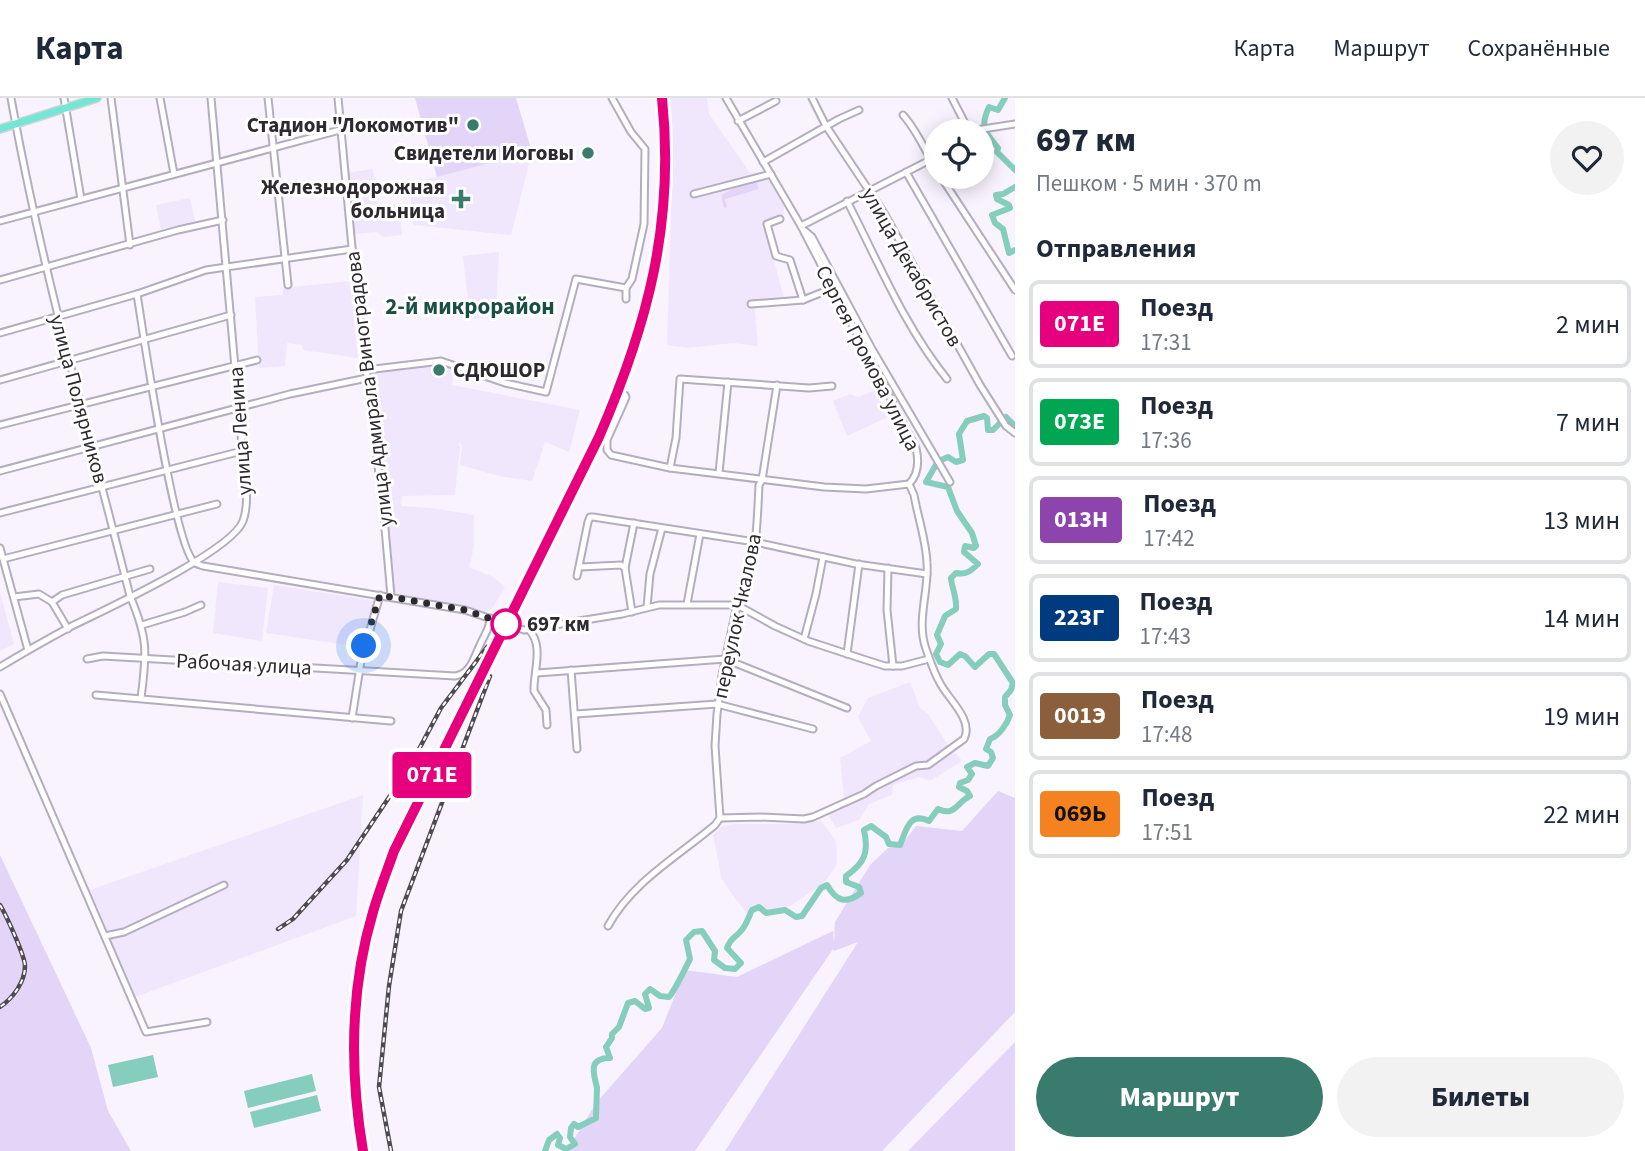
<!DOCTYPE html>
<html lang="ru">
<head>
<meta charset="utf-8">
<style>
	body { margin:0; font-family:"Source Sans 3",sans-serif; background:#f2f2f3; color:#1f2937; height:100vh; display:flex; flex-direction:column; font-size:26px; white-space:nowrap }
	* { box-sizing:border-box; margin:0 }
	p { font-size:23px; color:#747a83 }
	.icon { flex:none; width:38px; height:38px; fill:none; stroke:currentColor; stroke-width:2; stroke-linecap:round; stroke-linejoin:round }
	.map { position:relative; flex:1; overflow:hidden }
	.drawer { display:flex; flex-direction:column; background:#fff; width:630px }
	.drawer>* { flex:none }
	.badge { padding:0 14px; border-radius:5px; font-size:24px; line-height:46px }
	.fabs { position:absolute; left:924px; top:21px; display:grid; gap:14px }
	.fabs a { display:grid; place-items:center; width:70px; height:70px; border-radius:50%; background:#fff; box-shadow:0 4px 18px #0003; font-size:35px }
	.you { position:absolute; width:35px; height:35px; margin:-18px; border:5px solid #fff; border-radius:50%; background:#1a73e8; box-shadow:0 0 0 10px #1a73e833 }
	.map>.badge { position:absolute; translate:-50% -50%; box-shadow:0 0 0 4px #fff }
	h2 { padding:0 21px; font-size:26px; line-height:63px }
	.round { display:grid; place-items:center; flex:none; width:74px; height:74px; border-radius:37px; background:#f2f2f3 }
	.head { display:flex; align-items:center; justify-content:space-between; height:119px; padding:0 21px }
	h1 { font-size:33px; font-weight:800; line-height:52px }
	.action { display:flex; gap:14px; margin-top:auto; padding:14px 21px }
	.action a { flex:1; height:80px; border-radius:42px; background:#397c6d; color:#fff; font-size:28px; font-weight:800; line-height:80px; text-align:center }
	.action a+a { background:#f2f2f3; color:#1f2937 }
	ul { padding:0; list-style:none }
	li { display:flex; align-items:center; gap:21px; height:88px; margin:0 14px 10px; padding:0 7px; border:4px solid #e0e1e3; border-radius:10px }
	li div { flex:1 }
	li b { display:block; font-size:26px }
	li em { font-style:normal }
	li .badge { min-width:77px; font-weight:700; text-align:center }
	header { display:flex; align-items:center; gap:42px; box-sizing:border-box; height:98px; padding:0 35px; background:#fff; border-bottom:2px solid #e0e1e3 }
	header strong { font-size:33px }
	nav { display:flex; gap:38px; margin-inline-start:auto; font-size:24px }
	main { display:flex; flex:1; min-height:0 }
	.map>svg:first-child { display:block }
</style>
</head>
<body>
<header>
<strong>Карта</strong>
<nav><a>Карта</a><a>Маршрут</a><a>Сохранённые</a></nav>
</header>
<main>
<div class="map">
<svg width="1015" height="1053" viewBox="0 0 1015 1053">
	<rect width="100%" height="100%" fill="#f8f3fe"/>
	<!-- built -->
	<g fill="#f0e7fc">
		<polygon points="669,0 707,0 709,16 750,75 765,74 784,107 783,118 764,126 784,200 777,207 754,204 758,248 733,245 688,250 667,247 671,121"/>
		<polygon points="532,54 511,137 414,127 411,122 411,99 425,82"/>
		<polygon points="373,71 378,109 399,106 402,137 383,139 377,134 355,136 347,75"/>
		<polygon points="190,100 195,123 161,131 156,107"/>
		<polygon points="499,154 496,219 470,221 463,158"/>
		<polygon points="350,183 358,260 303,252 302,247 287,245 285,268 259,270 255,199 283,197 283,190"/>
		<polygon points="439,264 454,266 452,287 580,312 569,354 545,344 532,383 499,378 460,367 462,347 458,344 460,349 455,397 402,398 401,408 431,410 474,417 474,449 469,469 493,479 505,489 492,511 480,515 393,495 371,280 379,271"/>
		<polygon points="876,292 888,319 847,338 833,303 850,296 858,299"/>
		<polygon points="218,484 268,490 262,543 213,535"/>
		<polygon points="274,487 374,503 361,549 266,535"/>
		<polygon points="0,494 14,546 0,553"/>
		<polygon points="910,584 920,610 928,616 948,647 962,663 930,683 919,679 893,687 892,697 869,706 859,722 836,730 824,710 844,700 840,660 871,643 858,619 868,600"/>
		<polygon points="363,697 356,818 135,899 90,792"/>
		<polygon points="821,723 836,743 837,767 823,786 790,808 747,816 722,782 713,737 723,728 735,726 781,726"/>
	</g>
	<!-- green -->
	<g fill="#e3d5f7">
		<polygon points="415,0 516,0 532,54 437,79"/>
		<polygon points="748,83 757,85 759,91 725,101 727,109 724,110 721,97"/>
		<polygon points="998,693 1015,700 1015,914 882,1053 725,1053 858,844 834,853 833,851 695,1053 567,1053 596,1005 662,930 685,872 737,879 833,833 834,845 835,824 870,767 888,750 901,748 916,728 962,733"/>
		<polygon points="0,757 91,950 108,1013 131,1053 0,1053"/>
		<polygon points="1015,944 1015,1053 908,1053"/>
	</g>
	<!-- water -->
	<g fill="#85cdbc">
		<polygon points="153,957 158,979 113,989 108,967"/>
		<polygon points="312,976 316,993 248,1010 244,993"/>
		<polygon points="317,997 321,1013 254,1030 250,1014"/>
	</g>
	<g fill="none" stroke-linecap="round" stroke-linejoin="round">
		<!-- river -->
		<g stroke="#85cdbc" stroke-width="6">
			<path d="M 1005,0 L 998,12 L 989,9 C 979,30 986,35 998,50 L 997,54 L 1015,72"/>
			<polyline points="1015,89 1003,96 996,97 997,101 1009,107 1010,110 992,117 995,125 1003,131 1009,155 1015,152"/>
			<polyline points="939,363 948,359 956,364 963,362 959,336 967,323 984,318 987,320 988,332 993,332 1006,319 1015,328"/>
			<path d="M 545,1053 L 549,1042 L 557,1036 L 560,1040 L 558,1047 L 566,1051 L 575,1046 L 570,1039 L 571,1030 L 574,1026 L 578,1029 L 596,1020 C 596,1016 597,993 597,990 C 594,976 587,960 610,960 L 606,949 L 612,940 L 612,936 L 619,929 L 628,905 L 635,903 L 645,911 L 649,910 L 645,896 L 650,891 L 660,898 L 669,899 C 674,894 686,869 690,861 L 686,842 L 694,834 L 702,833 L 715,853 L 714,862 L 725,870 L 735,871 L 741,865 L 727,850 C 730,841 733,841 739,835 C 746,829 748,820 752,812 L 759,809 L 766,815 L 785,812 L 796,819 L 802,818 L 821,790 L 827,787 C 837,804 846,806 861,795 L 859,789 L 846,784 L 846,778 C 865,765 869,754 864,732 L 871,728 L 886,739 L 889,746 L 900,747 C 906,733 909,713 929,723 L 938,711 C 955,719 957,704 970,698 L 967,693 L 959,689 L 960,685 L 968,682 L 972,676 L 967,669 L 975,665 L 988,668 L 993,660 L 991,654 L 986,651 L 990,641 C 999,638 1007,626 1010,617 L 1005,607 L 1005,599 L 1011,592 L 1013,585 L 994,556 L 989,556 L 975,569 L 965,558 L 960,556 L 948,567 L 940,564 L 936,556 L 941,546 L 937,537 L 945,518 L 956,511 C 957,499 952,491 951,480 L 956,475 C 966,477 971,473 978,466 L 964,454 L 965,448 L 974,450 L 976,448 L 972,435 L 957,413 L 948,389 L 926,384 L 937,365"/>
		</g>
		<!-- minor casing -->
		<g stroke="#b4adbf" stroke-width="9">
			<g id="minor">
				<path d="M 11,0 C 41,168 88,332 130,498 C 148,540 147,555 141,600"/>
				<polyline points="64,0 81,101"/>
				<polyline points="111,0 130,147"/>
				<polyline points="160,0 174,76"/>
				<polyline points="268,0 288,187"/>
				<polyline points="338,0 355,181 383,408 391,498"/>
				<polyline points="612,0 631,34 645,51 644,126 632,181 626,190 626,201"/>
				<path d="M 726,0 L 801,128 L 916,350 C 919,363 919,376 909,386"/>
				<polyline points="812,0 826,28 884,115 980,287 1006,328 1015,335"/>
				<polyline points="952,0 969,33"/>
				<path d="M 903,17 C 916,31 926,54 936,71"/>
				<polyline points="738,23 776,3"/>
				<polyline points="970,33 1015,26"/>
				<polyline points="763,64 839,21 859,12"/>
				<polyline points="906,74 1012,258"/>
				<polyline points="941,79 1015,192"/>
				<polyline points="694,96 771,76"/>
				<path d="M 847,103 C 878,163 904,228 947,281"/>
				<polyline points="780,121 767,126 776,158 790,162 803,202"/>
				<polyline points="0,123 340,32"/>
				<polyline points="801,128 928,63 932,53 936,51"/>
				<polyline points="805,133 812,139 872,251 950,384"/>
				<polyline points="0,182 178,132 223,122"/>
				<path d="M 137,196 C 143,234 174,446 194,464 C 196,466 200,467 203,468 L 465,512 L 524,532 L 622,516 L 659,507 L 737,507 L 775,528 L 808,543 L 869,563 L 885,568 L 902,568 L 929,561"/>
				<polyline points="751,206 803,202 833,190"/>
				<polyline points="0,235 137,196 206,172 352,151"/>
				<polyline points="366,272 441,263 505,285 546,294 576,181 626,190"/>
				<polyline points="0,282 231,217"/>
				<polyline points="625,297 626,299 624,304 607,342 607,352 611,357 670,370 824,389 866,391 909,386"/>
				<polyline points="0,327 257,262"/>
				<polyline points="670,370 676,340 680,281 809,290 832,288"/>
				<polyline points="0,373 290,296 367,280"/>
				<polyline points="719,375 728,284"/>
				<polyline points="0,415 242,353"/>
				<polyline points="0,450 28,552"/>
				<polyline points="3,461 217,406"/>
				<polyline points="580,469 621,467 625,470"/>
				<polyline points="888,470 887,512 893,568"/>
				<polyline points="577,478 588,424 590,419 593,419 755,444 856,466 927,476"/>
				<polyline points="14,499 39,496 52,504 62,497 150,471"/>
				<polyline points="52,504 68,531"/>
				<polyline points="687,506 700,436"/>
				<polyline points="647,509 650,476 662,430"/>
				<polyline points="632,514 625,470 634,425"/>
				<polyline points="142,527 185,514 201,507"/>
				<path d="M 528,531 C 545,547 533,574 534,593 L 546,612 L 547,627"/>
				<polyline points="804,541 816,496 823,459"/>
				<polyline points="847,556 859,466"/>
				<path d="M 87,561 L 103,558 L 455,578 C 471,575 473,561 480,547 C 484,537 490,531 490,520"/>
				<path d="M 0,569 C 23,555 46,542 70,529 C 104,512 231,454 243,423 C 251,401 243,371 242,348 L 211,0"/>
				<polyline points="571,572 577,651"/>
				<polyline points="537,575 725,561 847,610"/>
				<polyline points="0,596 146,934 207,924"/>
				<polyline points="96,597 391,623"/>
				<polyline points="576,616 717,606 813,631"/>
				<polyline points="352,620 361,563 380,497"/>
				<path d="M 720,720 L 760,719 L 804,721 L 813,719 L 864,696 L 876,688 L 916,668 L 928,667 L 964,641 C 974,622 948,601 940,585 C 934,575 930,562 926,551 C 916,523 929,494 927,465 C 926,442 918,420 914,397 L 909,386"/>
				<path d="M 608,828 C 632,784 677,759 715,727 L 720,720 L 715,648 L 717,616 L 722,577 L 737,507 C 757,472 757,426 759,387 L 762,382 L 777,287"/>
				<polyline points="105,838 124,834 224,787"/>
			</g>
		</g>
		<!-- major casing -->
		<g stroke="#d5d4d6" stroke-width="10">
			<polyline id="major" points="0,31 97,0"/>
		</g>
		<!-- minor -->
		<use href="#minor" stroke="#fff" stroke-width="5"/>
		<!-- major -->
		<use href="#major" stroke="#72e7d5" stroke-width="7"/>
		<!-- rail casing -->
		<g stroke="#4d4a52" stroke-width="4.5">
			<g id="rail">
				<path d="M 0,807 C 6,817 25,858 25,868 C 25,884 13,900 0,909"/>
				<polyline points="278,831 293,821 347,762 410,668 441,610 487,549"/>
				<path d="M 363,1053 C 350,975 350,890 373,814 C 379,793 387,773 394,753 L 599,339 C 619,293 638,246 650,198 C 667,135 669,64 662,0"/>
				<polyline points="391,1053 379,989 389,888 401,813 490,578"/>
			</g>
		</g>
		<!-- rail -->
		<use href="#rail" stroke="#fff" stroke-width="2" stroke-dasharray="5" stroke-linecap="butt"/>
	</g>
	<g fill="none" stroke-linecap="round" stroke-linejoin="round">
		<!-- line casing -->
		<g stroke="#fff" stroke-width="16">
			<path id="line" d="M 363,1053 C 350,975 350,891 373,814 C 379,793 387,773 394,753 L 599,339 C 648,226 675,124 662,0"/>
		</g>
		<!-- line -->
		<use href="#line" stroke="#e6007e" stroke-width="10"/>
		<!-- walk -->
		<polyline stroke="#2c2930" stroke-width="7" stroke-dasharray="0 12.6" points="364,548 380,497 465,512 506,526"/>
	</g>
	<!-- markers -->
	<g fill="#397c6d" stroke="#fff" stroke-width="2.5">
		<circle cx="473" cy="27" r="7"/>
		<circle cx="588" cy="55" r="7"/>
		<path d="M457.5 90.5h7v7h7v7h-7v7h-7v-7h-7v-7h7z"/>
		<circle cx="439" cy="272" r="7"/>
	</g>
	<circle fill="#fff" stroke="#e6007e" stroke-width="3.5" cx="506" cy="526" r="14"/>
	<g text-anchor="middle" stroke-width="6" stroke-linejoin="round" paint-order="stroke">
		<!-- poi labels -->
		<g font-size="21" font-weight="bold" fill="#2c2930" stroke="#fff" text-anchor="end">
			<text x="459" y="34">Стадион "Локомотив"</text>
			<text x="574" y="62">Свидетели Иоговы</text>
			<text x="445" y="96">Железнодорожная<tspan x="445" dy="24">больница</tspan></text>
			<text x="453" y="279" text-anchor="start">СДЮШОР</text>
		</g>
		<!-- street labels -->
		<g font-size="21" fill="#2c2930" stroke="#fff">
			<text transform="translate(912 169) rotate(60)" y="7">улица Декабристов</text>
			<text transform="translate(868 260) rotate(63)" y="7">Сергея Громова улица</text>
			<text transform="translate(369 291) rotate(-97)" y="7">улица Адмирала Виноградова</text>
			<text transform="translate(79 301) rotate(75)" y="7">улица Полярников</text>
			<text transform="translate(240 333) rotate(-94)" y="7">улица Ленина</text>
			<text transform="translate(737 518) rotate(-78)" y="7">переулок Чкалова</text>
			<text transform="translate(244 566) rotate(3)" y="7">Рабочая улица</text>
		</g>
		<!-- stop labels -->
		<g font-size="21" font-weight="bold" fill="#2c2930" stroke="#fff" text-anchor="start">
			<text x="527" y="533">697 км</text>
		</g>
		<!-- neighbourhood labels -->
		<g font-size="23" font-weight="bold" fill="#194f45" stroke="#fff">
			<text x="470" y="216">2-й микрорайон</text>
		</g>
	</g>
</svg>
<div class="fabs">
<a><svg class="icon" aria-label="locate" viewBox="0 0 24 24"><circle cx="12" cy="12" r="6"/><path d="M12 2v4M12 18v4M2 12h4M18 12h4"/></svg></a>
</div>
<div class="you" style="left:364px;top:548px"></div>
<b class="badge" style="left:432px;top:677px;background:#e6007e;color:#fff">071Е</b>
</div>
<section class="drawer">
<div class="head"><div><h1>697 км</h1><p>Пешком · 5 мин · 370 m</p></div><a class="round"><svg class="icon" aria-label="heart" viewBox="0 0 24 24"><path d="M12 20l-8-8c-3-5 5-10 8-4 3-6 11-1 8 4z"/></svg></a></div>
<h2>Отправления</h2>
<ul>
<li><span class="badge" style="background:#e6007e;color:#fff">071Е</span><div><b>Поезд</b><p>17:31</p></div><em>2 мин</em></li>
<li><span class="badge" style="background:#00a651;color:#fff">073Е</span><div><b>Поезд</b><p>17:36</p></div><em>7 мин</em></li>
<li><span class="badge" style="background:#8e44ad;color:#fff">013Н</span><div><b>Поезд</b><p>17:42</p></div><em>13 мин</em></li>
<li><span class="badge" style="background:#003b80;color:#fff">223Г</span><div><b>Поезд</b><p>17:43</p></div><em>14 мин</em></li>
<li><span class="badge" style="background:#8b5e3c;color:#fff">001Э</span><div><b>Поезд</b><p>17:48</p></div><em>19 мин</em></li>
<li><span class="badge" style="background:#f58220;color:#111">069Ь</span><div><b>Поезд</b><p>17:51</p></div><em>22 мин</em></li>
</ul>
<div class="action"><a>Маршрут</a><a>Билеты</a></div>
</section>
</main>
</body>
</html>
